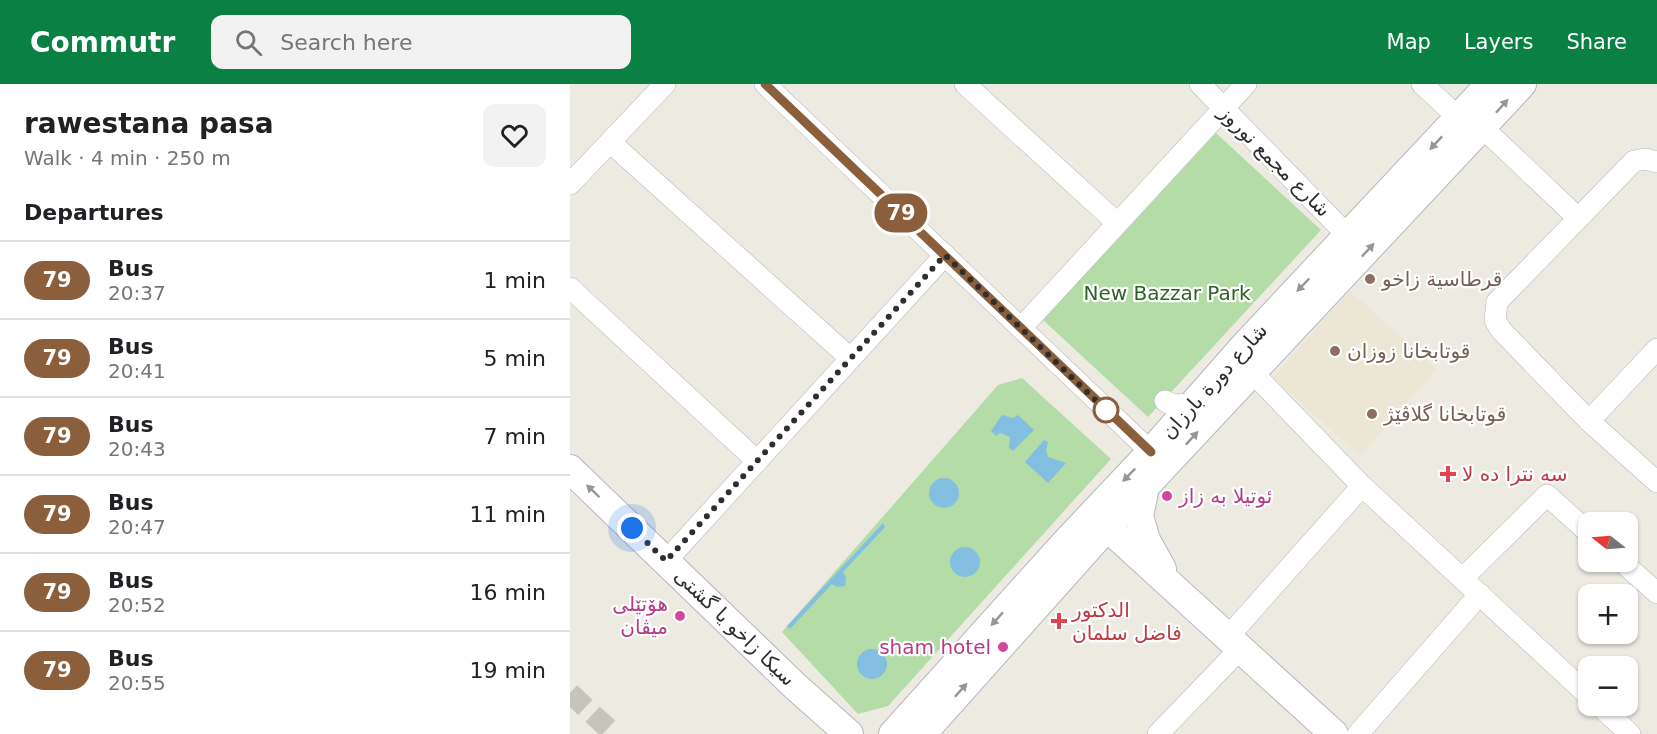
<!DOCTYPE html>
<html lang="en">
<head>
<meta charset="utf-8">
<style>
	body { margin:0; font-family:"DejaVu Sans","Noto Sans Arabic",sans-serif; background:#f2f2f2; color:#202124; height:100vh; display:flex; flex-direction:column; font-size:22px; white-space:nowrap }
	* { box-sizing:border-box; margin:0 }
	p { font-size:20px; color:#757577 }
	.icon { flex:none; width:33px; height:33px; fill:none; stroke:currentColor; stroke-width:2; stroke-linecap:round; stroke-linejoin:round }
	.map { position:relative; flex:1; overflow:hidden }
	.drawer { display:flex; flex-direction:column; background:#fff; width:570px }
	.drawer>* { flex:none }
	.badge { padding:0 12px; border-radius:20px; font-size:21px; line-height:39px }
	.needle { width:39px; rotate:287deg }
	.fabs { position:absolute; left:1008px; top:428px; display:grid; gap:12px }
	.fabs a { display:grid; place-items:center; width:60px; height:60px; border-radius:12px; background:#fff; box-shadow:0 2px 4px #0004; font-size:30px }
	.you { position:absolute; width:30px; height:30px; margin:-15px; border:4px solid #fff; border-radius:50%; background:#1a73e8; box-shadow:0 0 0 9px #1a73e833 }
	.map>.badge { position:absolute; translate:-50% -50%; box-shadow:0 0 0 3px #fff }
	h2 { padding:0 24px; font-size:22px; line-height:54px }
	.round { display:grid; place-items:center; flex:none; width:63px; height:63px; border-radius:12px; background:#f2f2f2 }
	.summary { display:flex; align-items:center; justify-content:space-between; height:102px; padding:0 24px }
	h1 { font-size:28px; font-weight:700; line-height:45px }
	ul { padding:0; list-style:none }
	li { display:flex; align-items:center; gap:18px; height:78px; padding:0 24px; border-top:2px solid #e0e0e0 }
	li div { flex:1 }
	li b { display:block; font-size:22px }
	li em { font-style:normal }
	li .badge { min-width:66px; font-weight:700; text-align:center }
	header { display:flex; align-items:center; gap:36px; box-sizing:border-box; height:84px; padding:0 30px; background:#0b8043; color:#fff }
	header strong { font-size:28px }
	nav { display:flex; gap:33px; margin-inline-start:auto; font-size:21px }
	.search { width:420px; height:54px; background:#f2f2f2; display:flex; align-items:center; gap:15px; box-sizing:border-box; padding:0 21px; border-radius:12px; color:#757577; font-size:22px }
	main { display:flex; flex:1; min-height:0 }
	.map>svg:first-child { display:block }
</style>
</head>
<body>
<header>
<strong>Commutr</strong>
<div class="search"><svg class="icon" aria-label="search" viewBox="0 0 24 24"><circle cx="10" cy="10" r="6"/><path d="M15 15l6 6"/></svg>Search here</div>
<nav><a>Map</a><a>Layers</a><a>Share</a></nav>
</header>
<main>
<section class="drawer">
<div class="summary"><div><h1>rawestana pasa</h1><p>Walk · 4 min · 250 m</p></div><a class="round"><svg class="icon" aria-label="heart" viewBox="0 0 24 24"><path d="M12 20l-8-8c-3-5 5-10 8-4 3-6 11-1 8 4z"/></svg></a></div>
<h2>Departures</h2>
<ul>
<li><span class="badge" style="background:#8b5e3c;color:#fff">79</span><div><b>Bus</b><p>20:37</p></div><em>1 min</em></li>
<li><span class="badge" style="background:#8b5e3c;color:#fff">79</span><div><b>Bus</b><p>20:41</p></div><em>5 min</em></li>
<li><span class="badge" style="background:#8b5e3c;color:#fff">79</span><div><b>Bus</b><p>20:43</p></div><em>7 min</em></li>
<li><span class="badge" style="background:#8b5e3c;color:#fff">79</span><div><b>Bus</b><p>20:47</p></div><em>11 min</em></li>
<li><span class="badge" style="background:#8b5e3c;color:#fff">79</span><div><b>Bus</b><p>20:52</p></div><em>16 min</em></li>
<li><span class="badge" style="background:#8b5e3c;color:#fff">79</span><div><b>Bus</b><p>20:55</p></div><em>19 min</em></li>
</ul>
</section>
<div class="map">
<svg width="1087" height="650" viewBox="0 0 1087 650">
	<rect width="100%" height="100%" fill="#edeae2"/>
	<!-- education -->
	<polygon fill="#ece7d4" points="780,207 867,285 790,372 703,293"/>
	<!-- green -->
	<g fill="#b4dca6">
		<polygon points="646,49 751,146 578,333 473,236"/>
		<polygon points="452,294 541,375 318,622 288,630 212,548 428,301"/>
	</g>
	<!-- water -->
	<g fill="#83bfe1">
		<polygon points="432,331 443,334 448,331 464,346 443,367 439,364 440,353 430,349 426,352 421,347"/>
		<polygon points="474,356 478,358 476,366 478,373 496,379 478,399 455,378"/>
		<circle cx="374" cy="409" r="15"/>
		<polygon points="313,439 315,443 273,488 276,493 275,502 267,503 262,500 220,545 217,542"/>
		<circle cx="395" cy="478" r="15"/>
		<circle cx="302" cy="580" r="15"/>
	</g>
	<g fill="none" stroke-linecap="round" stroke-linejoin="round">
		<!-- minor-tunnel -->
		<polyline stroke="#c7c4be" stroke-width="21" stroke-dasharray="21 10" stroke-linecap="butt" points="0,609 44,650"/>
		<!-- minor casing -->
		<g stroke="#b6b7c0" stroke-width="22">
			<g id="minor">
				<polyline points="195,0 581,368"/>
				<polyline points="395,0 547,139"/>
				<polyline points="630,0 779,153"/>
				<polyline points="852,0 889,34"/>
				<polyline points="912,43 1008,134"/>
				<polyline points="40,58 280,274"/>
				<polyline points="1087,78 1075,75 1064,77 927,218 925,236 931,246 1019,337 1087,398"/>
				<polyline points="0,100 95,0"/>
				<polyline points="0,204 187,377"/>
				<polyline points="452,243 676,0"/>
				<polyline points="683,289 792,402 1018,611"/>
				<polyline points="595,317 603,321 623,320"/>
				<polyline points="1019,337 1087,265"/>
				<polyline points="96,477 375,171"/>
				<polyline points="1051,477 1087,509"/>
				<polyline points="893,494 977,411 1018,448"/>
				<polyline points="658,553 792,402"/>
				<polyline points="1029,621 1060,650"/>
				<polyline points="588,650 670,565"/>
				<polyline points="788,650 910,510"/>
			</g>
		</g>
		<!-- secondary casing -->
		<g stroke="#b6b7c0" stroke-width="30">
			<g id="secondary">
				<polyline points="0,385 226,603 279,650"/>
				<polyline points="575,403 569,432 576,456 592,485"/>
				<polyline points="537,443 764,650"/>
				<polyline points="323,650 496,458 581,368 677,259 920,0"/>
				<polyline points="352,650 537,443 952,0"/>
			</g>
		</g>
		<!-- minor -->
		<use href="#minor" stroke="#fff" stroke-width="21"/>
		<!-- secondary -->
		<use href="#secondary" stroke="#fff" stroke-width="28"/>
	</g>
	<!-- one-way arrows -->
	<defs><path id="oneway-solid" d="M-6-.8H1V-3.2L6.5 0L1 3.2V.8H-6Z" transform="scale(1.5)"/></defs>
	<g fill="#969696">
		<use href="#oneway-solid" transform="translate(932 22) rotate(-48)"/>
		<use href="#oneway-solid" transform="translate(866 59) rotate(133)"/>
		<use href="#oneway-solid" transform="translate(798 166) rotate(-47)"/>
		<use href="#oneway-solid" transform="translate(733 201) rotate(134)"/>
		<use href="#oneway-solid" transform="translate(622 354) rotate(-47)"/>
		<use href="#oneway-solid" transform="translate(559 391) rotate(134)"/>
		<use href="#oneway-solid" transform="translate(23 407) rotate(-136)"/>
		<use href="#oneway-solid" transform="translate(427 535) rotate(132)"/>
		<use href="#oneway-solid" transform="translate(391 606) rotate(-48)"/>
	</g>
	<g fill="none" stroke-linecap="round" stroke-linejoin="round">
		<!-- line casing -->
		<g stroke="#fff" stroke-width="14">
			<polyline id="line" points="195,0 581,368"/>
		</g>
		<!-- line -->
		<use href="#line" stroke="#8b5e3c" stroke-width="9"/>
		<!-- walk -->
		<polyline stroke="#2e2e2e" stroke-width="6" stroke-dasharray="0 10.8" points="62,444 96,477 375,171 542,332 536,326"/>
	</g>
	<!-- markers -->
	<g fill="#8d6e63" stroke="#fff" stroke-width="2">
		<circle cx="800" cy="195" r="6"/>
		<circle cx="765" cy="267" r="6"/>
		<circle cx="802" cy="330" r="6"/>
	</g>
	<circle fill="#fff" stroke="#8b5e3c" stroke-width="3" cx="536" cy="326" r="12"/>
	<g fill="#e0444e" stroke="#fff" stroke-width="2">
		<path d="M875 381h6v6h6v6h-6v6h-6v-6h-6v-6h6z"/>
		<path d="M486 528h6v6h6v6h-6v6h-6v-6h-6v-6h6z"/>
	</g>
	<g fill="#d1479c" stroke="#fff" stroke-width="2">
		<circle cx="597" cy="412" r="6"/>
		<circle cx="110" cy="532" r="6"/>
		<circle cx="433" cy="563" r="6"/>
	</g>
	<g text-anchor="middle" stroke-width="4.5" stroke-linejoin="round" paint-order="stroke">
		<!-- street labels -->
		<g font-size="20" fill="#2e2e2e" stroke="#fff">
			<text transform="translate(705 77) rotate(45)" y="7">شارع مجمع نوروز</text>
			<text transform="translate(644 297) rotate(-48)" y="7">شارع دورة بارزان</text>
			<text transform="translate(165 543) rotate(44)" y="7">سیکا زاخو یا گشتى</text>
		</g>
		<!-- education labels -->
		<g font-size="20" fill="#785e54" stroke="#fff" text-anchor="start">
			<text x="812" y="202">قرطاسية زاخو</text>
			<text x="777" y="274">قوتابخانا زوزان</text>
			<text x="814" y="337">قوتابخانا گلاڤێژ</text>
		</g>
		<!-- park labels -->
		<g font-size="20" fill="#2c6425" stroke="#fff">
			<text x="597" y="216">New Bazzar Park</text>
		</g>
		<!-- health labels -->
		<g font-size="20" fill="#be3a42" stroke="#fff" text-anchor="start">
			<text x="892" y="397">سه نترا ده لا</text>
			<text x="502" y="533">الدكتور<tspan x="502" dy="23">فاضل سلمان</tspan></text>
		</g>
		<!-- hotel labels -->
		<g font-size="20" fill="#b23c85" stroke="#fff" text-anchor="end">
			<text x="609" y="419" text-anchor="start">ئوتيلا به زاز</text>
			<text x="98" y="527">هۆتێلی<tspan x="98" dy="23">میڤان</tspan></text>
			<text x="421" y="570">sham hotel</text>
		</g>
	</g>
</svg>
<div class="fabs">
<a><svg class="needle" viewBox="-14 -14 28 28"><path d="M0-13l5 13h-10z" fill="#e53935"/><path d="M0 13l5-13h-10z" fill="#757577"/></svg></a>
<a>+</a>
<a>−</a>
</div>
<div class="you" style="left:62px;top:444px"></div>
<b class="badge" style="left:331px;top:129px;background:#8b5e3c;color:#fff">79</b>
</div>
</main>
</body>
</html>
